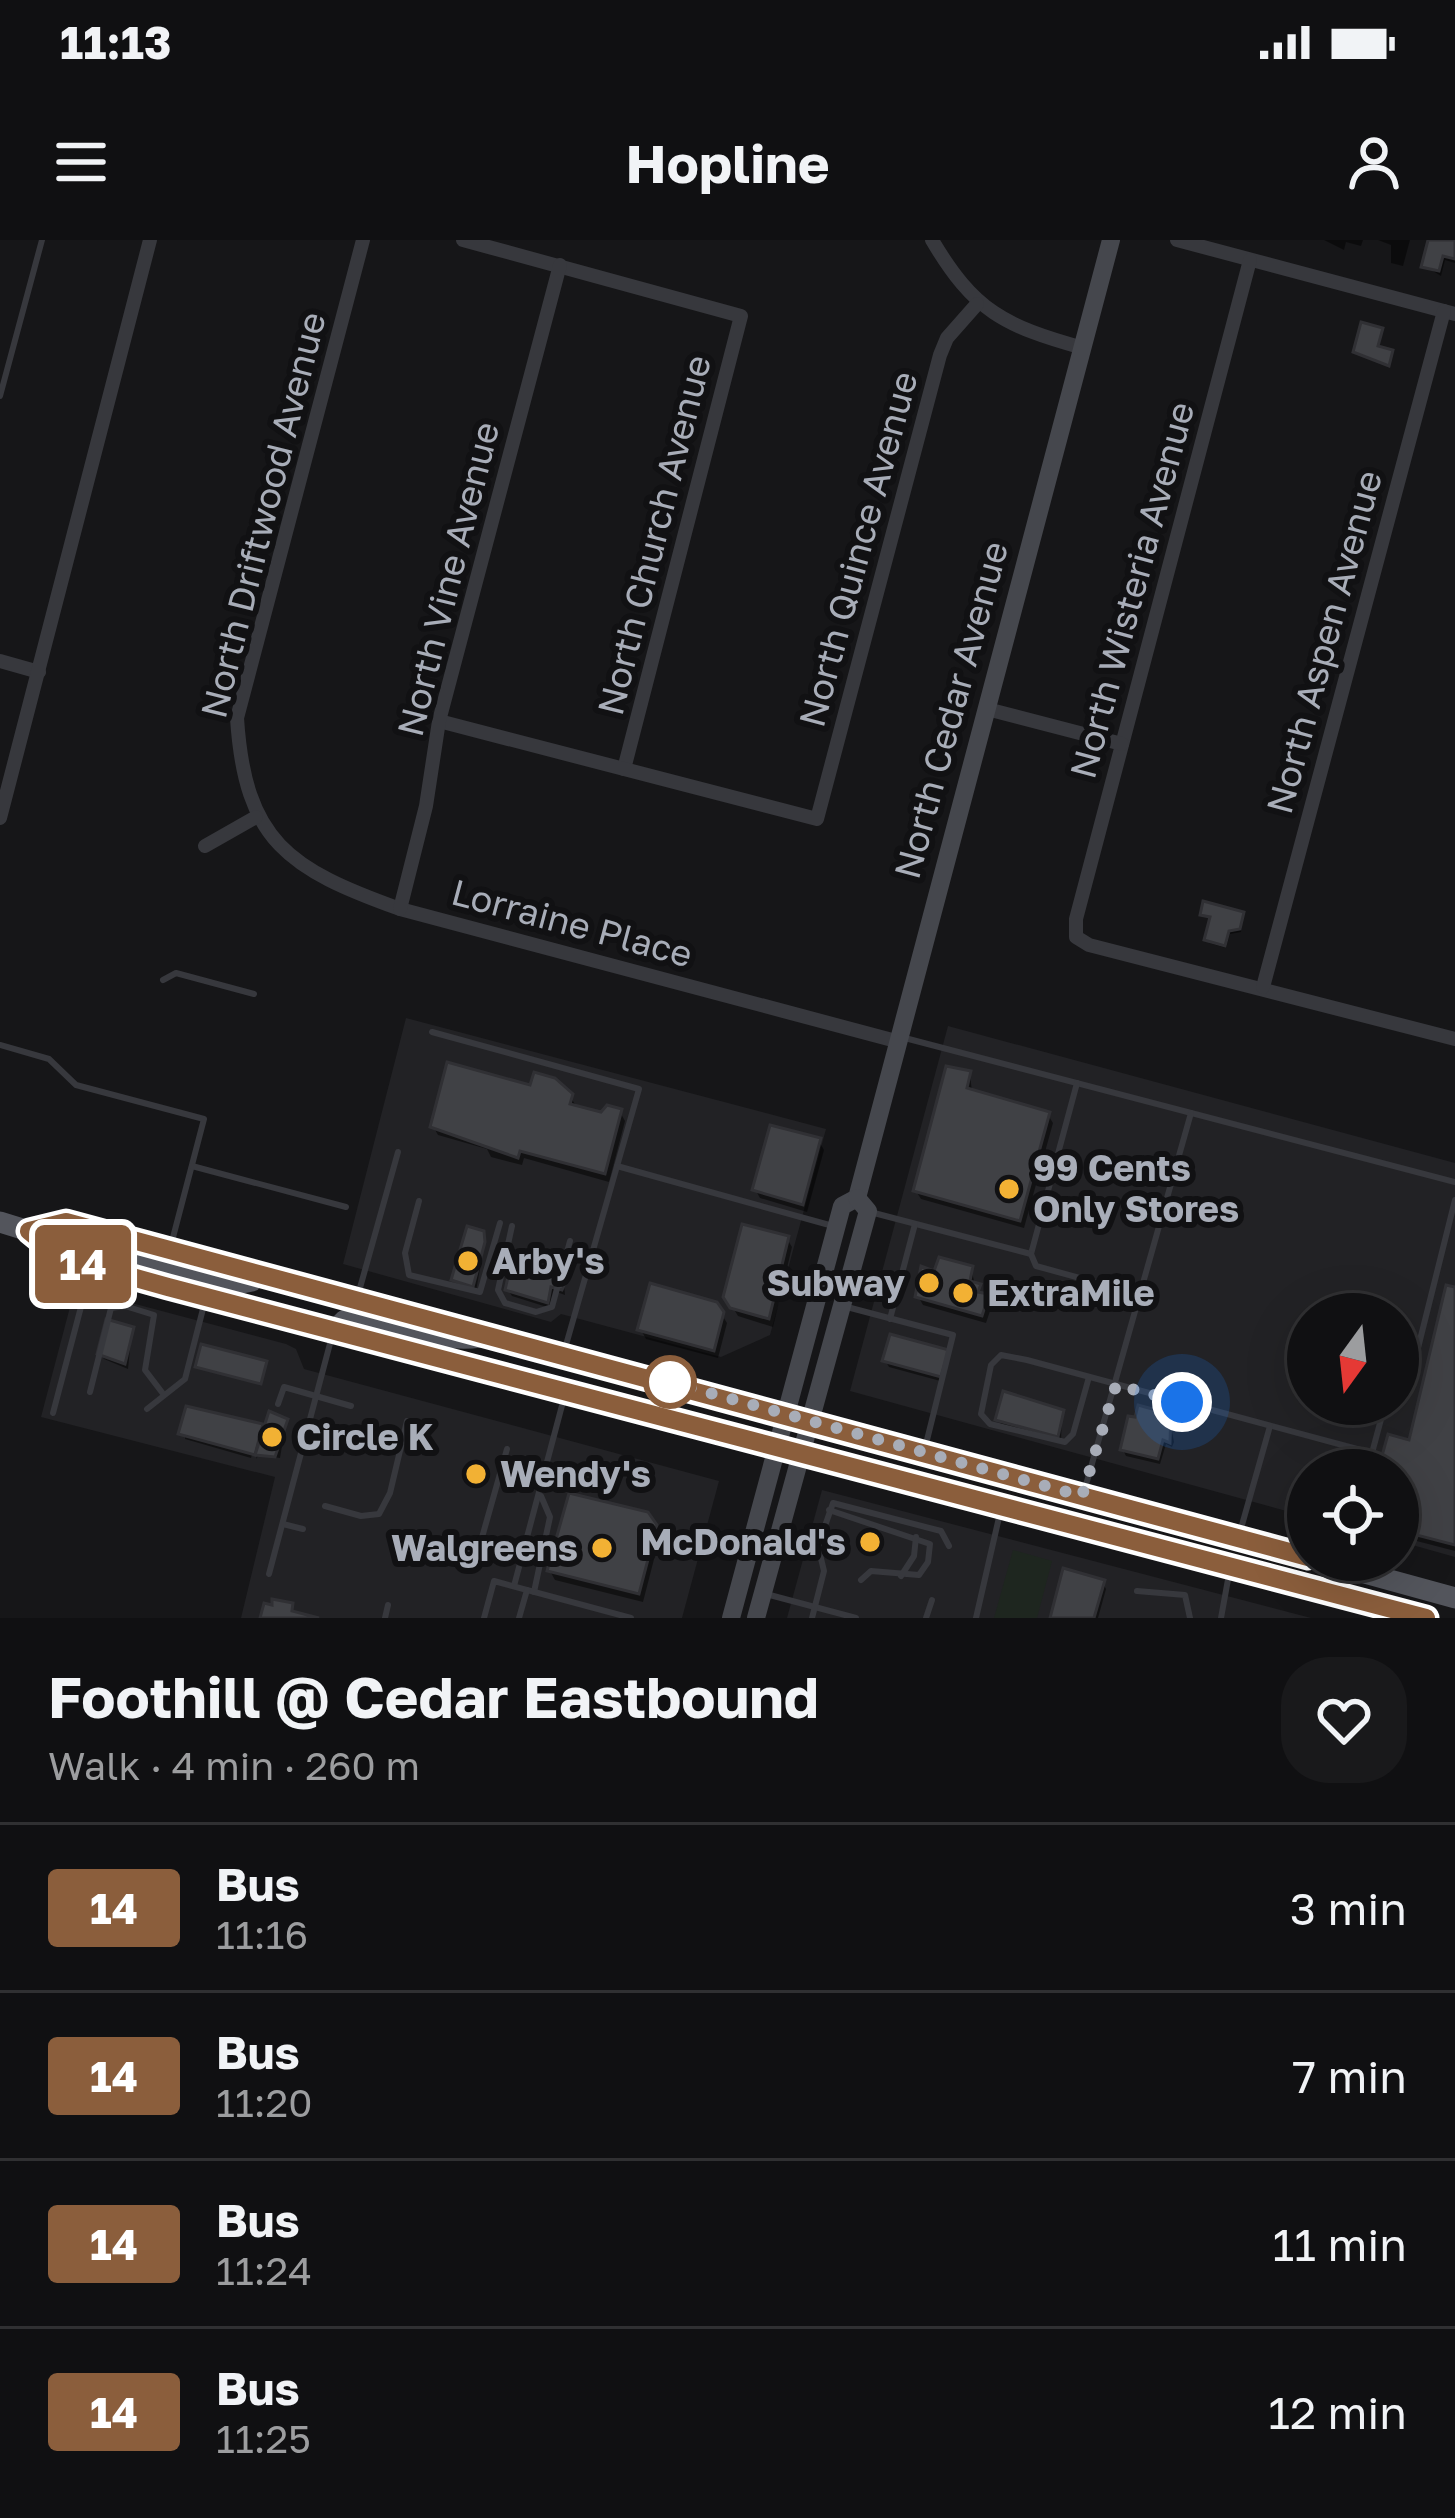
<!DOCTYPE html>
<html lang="en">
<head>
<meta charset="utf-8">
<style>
	body { margin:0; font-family:"Golos Text",sans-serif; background:#19191b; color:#f1f3f6; height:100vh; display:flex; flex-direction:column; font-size:45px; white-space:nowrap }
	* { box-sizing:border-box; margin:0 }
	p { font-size:39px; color:#9c9d9f }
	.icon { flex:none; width:66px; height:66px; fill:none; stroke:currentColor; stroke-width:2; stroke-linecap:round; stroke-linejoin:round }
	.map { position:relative; height:1378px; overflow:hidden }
	.details { display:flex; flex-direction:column; background:#101012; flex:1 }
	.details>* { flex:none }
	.badge { padding:0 24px; border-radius:9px; font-size:42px; line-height:78px }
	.needle { width:78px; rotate:195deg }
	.tools { position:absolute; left:1287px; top:1053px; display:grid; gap:24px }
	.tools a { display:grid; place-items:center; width:132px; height:132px; border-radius:50%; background:#101012; box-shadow:0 12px 48px #0002,0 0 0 3px #303032; font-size:60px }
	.you { position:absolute; width:60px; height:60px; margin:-30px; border:9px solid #fff; border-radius:50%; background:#1a73e8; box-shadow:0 0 0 18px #1a73e833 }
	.map>.badge { position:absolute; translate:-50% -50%; box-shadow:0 0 0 6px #fff }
	.round { display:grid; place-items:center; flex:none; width:126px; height:126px; border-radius:48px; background:#19191b }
	.summary { display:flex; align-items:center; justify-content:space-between; height:204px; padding:0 48px }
	h1 { font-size:57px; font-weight:700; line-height:90px }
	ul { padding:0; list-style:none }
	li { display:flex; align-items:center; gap:36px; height:168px; padding:0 48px; border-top:3px solid #303032 }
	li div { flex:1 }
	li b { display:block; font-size:45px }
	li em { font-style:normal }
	li .badge { min-width:132px; font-weight:700; text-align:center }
	.status { display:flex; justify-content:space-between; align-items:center; height:84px; padding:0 60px; background:#101012; direction:ltr }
	.status svg { height:33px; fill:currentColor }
	header { display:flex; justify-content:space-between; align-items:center; height:156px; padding:0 48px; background:#101012; font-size:54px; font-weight:700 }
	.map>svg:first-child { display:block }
</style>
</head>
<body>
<div class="status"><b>11:13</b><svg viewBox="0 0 49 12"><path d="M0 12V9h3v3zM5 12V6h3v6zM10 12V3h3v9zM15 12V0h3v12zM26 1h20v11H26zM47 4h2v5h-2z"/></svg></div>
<header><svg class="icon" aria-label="menu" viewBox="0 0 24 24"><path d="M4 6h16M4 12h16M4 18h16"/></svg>Hopline<svg class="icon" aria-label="person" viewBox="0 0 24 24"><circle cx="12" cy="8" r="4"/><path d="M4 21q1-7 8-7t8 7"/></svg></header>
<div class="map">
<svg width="1455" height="1378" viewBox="0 0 1455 1378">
	<rect width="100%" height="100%" fill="#161618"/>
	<!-- built -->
	<g fill="#222225" fill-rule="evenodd">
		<polygon points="406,778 826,889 770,1095 721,1117 561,1074 551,1082 343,1024"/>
		<path d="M 948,786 L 1455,923 L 1455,1317 L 1398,1301 L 1398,1230 L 1308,1230 L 1308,1277 L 850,1151 ZM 1308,1074 L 1398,1074 L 1398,1164 L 1308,1164 Z"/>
		<polygon points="75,1048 286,1104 296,1109 304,1129 719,1241 682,1378 241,1378 275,1237 41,1177"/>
		<polygon points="822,1250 1311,1378 787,1378"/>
	</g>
	<!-- green -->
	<polygon fill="#1e261f" points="1013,1310 1052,1321 1037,1378 994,1378"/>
	<!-- shadow -->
	<g fill="#0007">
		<polygon points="1324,0 1363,0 1361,6 1346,2 1344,10"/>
		<polygon points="1378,0 1410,0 1403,26 1391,23 1391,5"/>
		<polygon points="1431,0 1455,0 1455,23 1445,20 1441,36 1425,26"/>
		<polygon points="1203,674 1242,675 1241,692 1230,694 1226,708 1209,703 1212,679"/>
		<polygon points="970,834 972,852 1048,875 1053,883 1024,988 921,959 916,951"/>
		<polygon points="532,849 570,856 576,866 602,875 620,872 625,881 609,942 524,918 522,925 491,917 487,909 438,895 433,886"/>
		<polygon points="819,901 824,910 807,972 760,958 755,949"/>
		<polygon points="482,994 485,1000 476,1051 454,1040"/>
		<polygon points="787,999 792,1007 773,1087 738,1076 726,1056"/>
		<polygon points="971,1028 975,1045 992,1065 986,1083 923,1065 918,1056 936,1034"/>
		<polygon points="564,1043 565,1055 554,1051 550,1068 512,1056 508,1050"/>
		<polygon points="1455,1050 1455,1311 1409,1299 1404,1291 1412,1261 1398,1257 1398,1230 1382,1230 1411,1203"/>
		<polygon points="715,1064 727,1083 718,1118 646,1099 641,1090"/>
		<polygon points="132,1090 128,1129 104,1119 100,1113"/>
		<polygon points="947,1113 944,1142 889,1127 885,1120"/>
		<polygon points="187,1170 260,1186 251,1218 185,1199"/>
		<polygon points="1062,1173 1061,1202 1002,1186 998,1179"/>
		<polygon points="1169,1177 1174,1202 1172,1207 1166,1204 1160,1224 1126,1216 1123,1210"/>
		<polygon points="286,1182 280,1218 259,1215 256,1219 264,1192"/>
		<polygon points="655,1287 660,1296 643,1362 555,1340 550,1331"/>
		<polygon points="1065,1332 1103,1343 1106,1349 1098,1378 1053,1378"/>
	</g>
	<!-- building -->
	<g fill="#404145" stroke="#303034" stroke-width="3">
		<polygon points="1428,0 1455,0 1455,19 1443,16 1439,31 1421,27"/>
		<polygon points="1361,82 1383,88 1378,106 1393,110 1389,126 1353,112"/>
		<polygon points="1203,661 1244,672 1240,689 1229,691 1225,706 1204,700 1210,677 1200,675"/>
		<polygon points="447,822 530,845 534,832 555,838 573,854 570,864 601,872 607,865 622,869 605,934 520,911 518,918 430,887"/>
		<polygon points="946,826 971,831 967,848 1050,872 1020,981 913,951"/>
		<polygon points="770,885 821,898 803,965 752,950"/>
		<polygon points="742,984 789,996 769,1079 730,1068 723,1057"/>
		<polygon points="467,986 484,991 485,1002 473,1047 451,1040"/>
		<polygon points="939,1017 973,1026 970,1041 981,1044 978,1052 989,1054 982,1076 915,1057 921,1026 934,1031"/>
		<polygon points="511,1024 566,1041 562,1050 551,1047 548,1063 505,1050"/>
		<polygon points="650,1043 717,1062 724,1072 714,1111 637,1090"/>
		<polygon points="1446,1045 1455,1047 1455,1305 1401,1291 1411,1254 1398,1251 1398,1230 1378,1230 1388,1194 1409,1200"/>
		<polygon points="106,1079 134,1087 125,1124 97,1114"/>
		<polygon points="890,1094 949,1110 941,1137 882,1121"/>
		<polygon points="201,1104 267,1121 261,1144 195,1127"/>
		<polygon points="1003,1151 1064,1170 1058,1197 995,1180"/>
		<polygon points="1138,1165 1171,1174 1170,1203 1163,1200 1158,1219 1120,1210 1128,1176 1135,1177"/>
		<polygon points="186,1166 263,1184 255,1215 178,1194"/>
		<polygon points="269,1171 288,1179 275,1217 255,1215"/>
		<polygon points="569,1253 648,1272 657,1285 639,1354 547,1331"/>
		<polygon points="1063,1328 1105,1340 1094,1378 1050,1378"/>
		<polygon points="272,1359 293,1363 292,1371 319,1378 260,1378 264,1363 272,1365"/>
	</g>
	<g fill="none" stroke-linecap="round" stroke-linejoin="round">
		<!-- lane -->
		<g stroke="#37383d" stroke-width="6">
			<polyline points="0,156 42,0"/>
			<polyline points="163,740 176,733 254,754"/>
			<polyline points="432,792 639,849 564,1112"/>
			<polyline points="901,797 1455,942"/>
			<polyline points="0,805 49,819 76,845 204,879 171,1005"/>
			<polyline points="192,926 346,967"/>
			<polyline points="617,926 833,986"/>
			<polyline points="419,961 405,1013 409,1035 480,1052 500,983"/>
			<polyline points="874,973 1031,1014 1077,843"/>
			<polyline points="512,986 498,1050 505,1063 536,1072 552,1067 570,1001"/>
			<polyline points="1031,1014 1036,1026 1142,1055"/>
			<polyline points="358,1055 398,912"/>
			<polyline points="847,1067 953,1095 925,1208"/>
			<polyline points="890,1079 915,984"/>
			<polyline points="1089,1137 1073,1194 1065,1202 990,1184 981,1174 991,1125 1001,1115 1027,1120 1372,1213 1384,1168 1391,1164"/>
			<polyline points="90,1152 111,1068 125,1066 154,1075 145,1130 164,1155"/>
			<polyline points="1398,1160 1413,1128 1455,960"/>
			<polyline points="278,1164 284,1147 351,1166"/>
			<polyline points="147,1169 185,1139 205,1061"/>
			<polyline points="53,1173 91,1029"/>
			<polyline points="1367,1230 1372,1213"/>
			<polyline points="1084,1252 1191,873"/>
			<polyline points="325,1266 361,1276 379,1274 390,1253 407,1181"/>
			<polyline points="829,1270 930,1304 928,1322 919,1335 871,1331 861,1340"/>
			<polyline points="283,1284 303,1289"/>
			<polyline points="1240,1292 1270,1186"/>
			<polyline points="413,1294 459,1314 479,1308 507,1209"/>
			<polyline points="269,1334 332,1096"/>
			<polyline points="901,1336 914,1316 916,1297"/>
			<polyline points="514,1346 564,1158"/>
			<polyline points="1137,1351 1185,1355 1190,1378"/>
			<polyline points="534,1352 550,1277 541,1256"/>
			<polyline points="766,1354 856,1378"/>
			<polyline points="385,1378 388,1365"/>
			<polyline points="484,1378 494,1341 631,1378"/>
			<polyline points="519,1378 527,1350"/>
			<polyline points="812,1378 824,1331 818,1306 833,1263 941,1291 949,1306"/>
			<polyline points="926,1378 932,1360"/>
			<polyline points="976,1378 1000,1273"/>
			<polyline points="1221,1378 1229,1334"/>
		</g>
		<!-- street -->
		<g stroke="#37383d" stroke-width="14">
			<path d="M 363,0 L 237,478 C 245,602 289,629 400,669 L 896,801"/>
			<polyline points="463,0 741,76 624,529"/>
			<path d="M 932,0 C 974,71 1004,86 1083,108"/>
			<polyline points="1177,0 1455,74"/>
			<polyline points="1250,20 1076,679 1076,697 1089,705 1455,799"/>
			<polyline points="0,421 39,432"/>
			<polyline points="987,469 1122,504"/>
			<polyline points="439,481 817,579 940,115 947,98 977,64"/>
			<polyline points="0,578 150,0"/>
			<polyline points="205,606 256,577"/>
			<polyline points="400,669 426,566 439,481 560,25"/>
			<polyline points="1263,747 1444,71"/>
		</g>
		<!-- secondary -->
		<g stroke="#45474d" stroke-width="18">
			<polyline points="731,1378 842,966 857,958 1111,0"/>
			<polyline points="756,1378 868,971 857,958"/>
		</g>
		<!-- primary -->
		<g stroke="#53555c" stroke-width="21">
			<polyline points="0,982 29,991 61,1017 206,1058 1427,1378"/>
			<polyline points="29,991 66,982 1308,1317"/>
			<polyline points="92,1026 103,1011 242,1043 252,1041"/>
			<path d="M 333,1092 L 345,1080 C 392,1077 432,1104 480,1097"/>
			<polyline points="1317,1320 1455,1358"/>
		</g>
	</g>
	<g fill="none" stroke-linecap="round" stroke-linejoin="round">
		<!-- line casing -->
		<g stroke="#fff" stroke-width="27">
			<polyline id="line" points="1308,1317 66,982 29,991 61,1017 168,1047 1426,1378"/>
		</g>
		<!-- line -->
		<use href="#line" stroke="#8b5e3c" stroke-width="18"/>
		<!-- walk -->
		<polyline stroke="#a8adb8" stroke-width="12" stroke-dasharray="0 21.6" points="670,1142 1082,1256 1116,1145 1182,1162"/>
	</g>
	<!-- markers -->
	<g fill="#f2b134" stroke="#111113" stroke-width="4.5">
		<circle cx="1009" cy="949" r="12"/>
		<circle cx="468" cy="1021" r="12"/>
		<circle cx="929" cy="1043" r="12"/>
		<circle cx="963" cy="1053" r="12"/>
		<circle cx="272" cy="1197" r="12"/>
		<circle cx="476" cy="1234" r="12"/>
		<circle cx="870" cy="1302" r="12"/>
		<circle cx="602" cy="1308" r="12"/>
	</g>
	<circle fill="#fff" stroke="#8b5e3c" stroke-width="6" cx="670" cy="1142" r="24"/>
	<g text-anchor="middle" stroke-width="12" stroke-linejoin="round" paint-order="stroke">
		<!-- street labels -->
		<g font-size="36" fill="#a8adb8" stroke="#111113">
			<text transform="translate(263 275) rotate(-76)" y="13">North Driftwood Avenue</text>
			<text transform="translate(654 295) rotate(-76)" y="13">North Church Avenue</text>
			<text transform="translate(858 309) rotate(-75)" y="13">North Quince Avenue</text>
			<text transform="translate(448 339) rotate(-76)" y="13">North Vine Avenue</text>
			<text transform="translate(1132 350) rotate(-75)" y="13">North Wisteria Avenue</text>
			<text transform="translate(1324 402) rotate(-75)" y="13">North Aspen Avenue</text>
			<text transform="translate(951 470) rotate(-75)" y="13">North Cedar Avenue</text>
			<text transform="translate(572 683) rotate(15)" y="13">Lorraine Place</text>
		</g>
		<!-- poi labels -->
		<g font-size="36" font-weight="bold" fill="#a8adb8" stroke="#111113" text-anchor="start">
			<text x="1033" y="941">99 Cents<tspan x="1033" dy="41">Only Stores</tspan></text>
			<text x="492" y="1034">Arby's</text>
			<text x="905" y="1056" text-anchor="end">Subway</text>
			<text x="987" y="1066">ExtraMile</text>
			<text x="296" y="1210">Circle K</text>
			<text x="500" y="1247">Wendy's</text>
			<text x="846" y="1315" text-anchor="end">McDonald's</text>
			<text x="578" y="1321" text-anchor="end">Walgreens</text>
		</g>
	</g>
</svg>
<div class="tools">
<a><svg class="needle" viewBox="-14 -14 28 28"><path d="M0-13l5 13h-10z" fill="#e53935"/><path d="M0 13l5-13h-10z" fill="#9c9d9f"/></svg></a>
<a><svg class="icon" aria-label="locate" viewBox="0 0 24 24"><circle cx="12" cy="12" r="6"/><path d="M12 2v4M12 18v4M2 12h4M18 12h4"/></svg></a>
</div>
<div class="you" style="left:1182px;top:1162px"></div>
<b class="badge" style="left:83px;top:1024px;background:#8b5e3c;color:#fff">14</b>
</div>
<section class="details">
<div class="summary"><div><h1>Foothill @ Cedar Eastbound</h1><p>Walk · 4 min · 260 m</p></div><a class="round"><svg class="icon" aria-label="heart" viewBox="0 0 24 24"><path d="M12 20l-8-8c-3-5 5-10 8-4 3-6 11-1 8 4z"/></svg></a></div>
<ul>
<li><span class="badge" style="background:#8b5e3c;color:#fff">14</span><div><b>Bus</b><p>11:16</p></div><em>3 min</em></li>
<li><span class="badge" style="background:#8b5e3c;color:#fff">14</span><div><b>Bus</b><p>11:20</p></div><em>7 min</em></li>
<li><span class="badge" style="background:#8b5e3c;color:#fff">14</span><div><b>Bus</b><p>11:24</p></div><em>11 min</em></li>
<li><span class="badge" style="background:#8b5e3c;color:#fff">14</span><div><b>Bus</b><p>11:25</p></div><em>12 min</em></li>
</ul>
</section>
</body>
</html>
